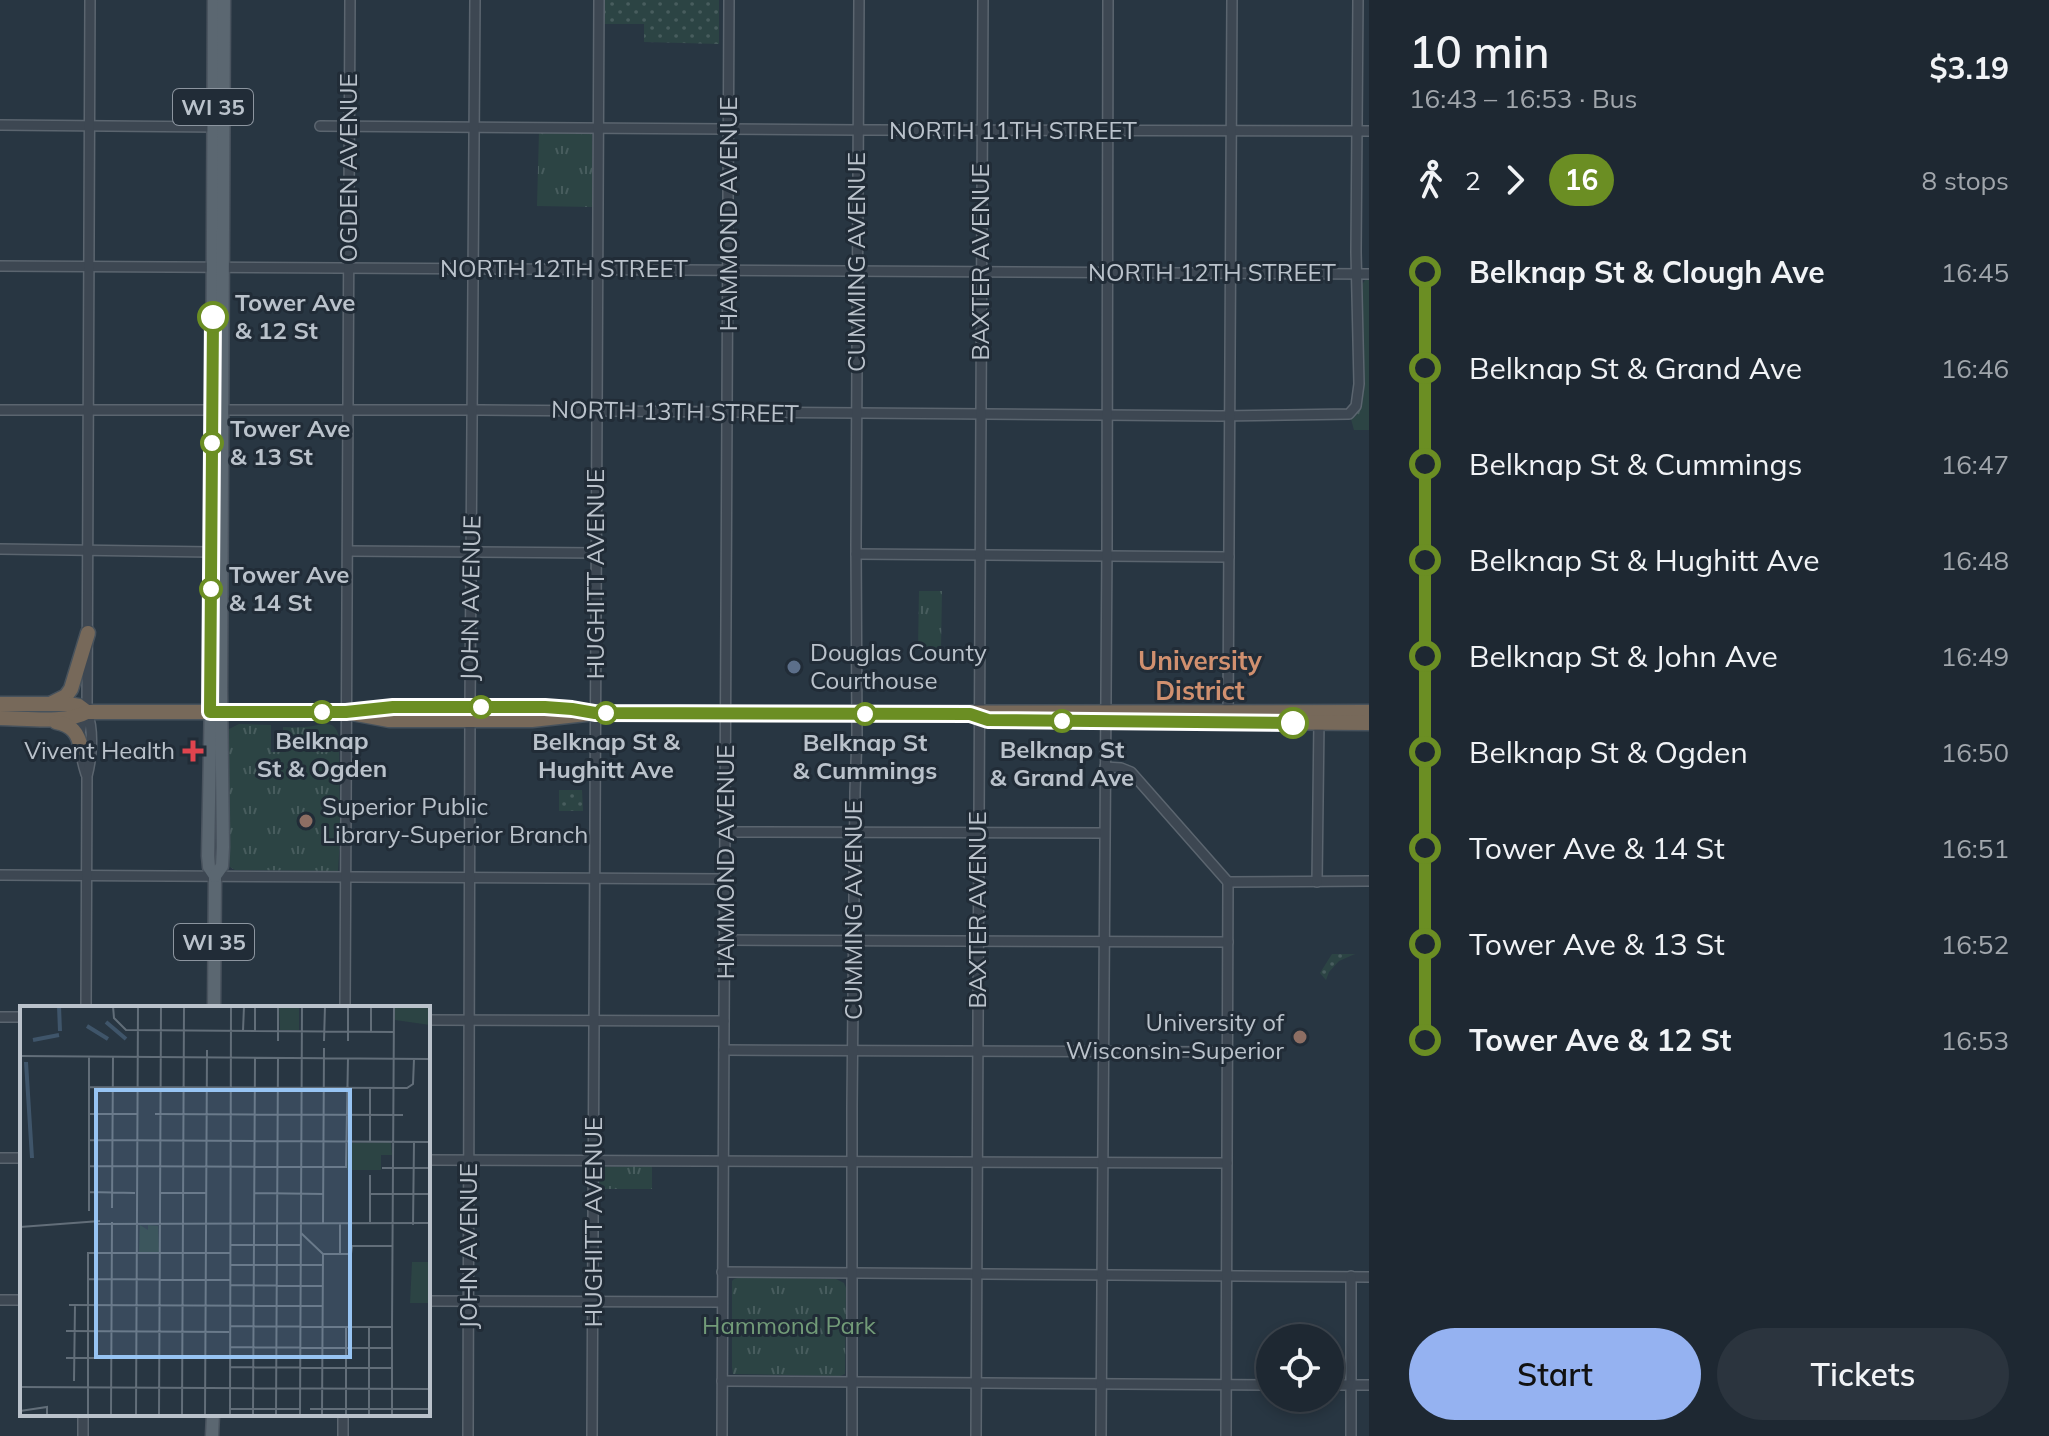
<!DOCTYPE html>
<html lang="en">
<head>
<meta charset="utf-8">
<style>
	body { margin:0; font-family:Mulish,sans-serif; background:#2b343e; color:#f1f3f6; height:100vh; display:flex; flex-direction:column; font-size:30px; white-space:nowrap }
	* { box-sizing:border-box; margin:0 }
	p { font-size:26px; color:#a1a6ac }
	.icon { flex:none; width:44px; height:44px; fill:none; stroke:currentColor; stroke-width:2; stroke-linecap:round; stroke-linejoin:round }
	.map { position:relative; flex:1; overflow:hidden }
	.drawer { display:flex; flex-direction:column; background:#1e2832; width:680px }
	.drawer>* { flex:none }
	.badge { padding:0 16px; border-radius:26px; font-size:28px; line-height:52px }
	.fabs { position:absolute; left:1256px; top:1324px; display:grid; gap:16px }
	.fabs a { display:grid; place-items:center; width:88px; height:88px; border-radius:50%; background:#1e2832; box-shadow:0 4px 12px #0003,0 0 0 2px #3c444d; font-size:40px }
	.map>.badge { position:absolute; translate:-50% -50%; box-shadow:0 0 0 4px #fff }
	.legs { display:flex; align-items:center; gap:12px; height:88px; padding:0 40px; font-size:26px }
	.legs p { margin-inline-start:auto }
	.head { display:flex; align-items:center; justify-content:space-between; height:136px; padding:0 40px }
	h1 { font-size:44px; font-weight:600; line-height:60px }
	.action { display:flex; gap:16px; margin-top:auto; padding:16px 40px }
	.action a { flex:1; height:92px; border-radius:48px; background:#95b2f1; color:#111; font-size:32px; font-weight:600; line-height:92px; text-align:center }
	.action a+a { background:#2b343e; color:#f1f3f6 }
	ul { padding:0 40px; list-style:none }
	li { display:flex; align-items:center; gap:28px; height:96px; font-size:30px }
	li i { display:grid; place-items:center; width:12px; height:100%; margin:0 10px; background:currentColor }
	li i::after { content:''; width:20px; height:20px; margin:-10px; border:6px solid; border-radius:50%; background:#1e2832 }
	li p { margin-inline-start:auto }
	li:first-child i { background:linear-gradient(#0000 50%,currentColor 0) }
	li:last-child i { background:linear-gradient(currentColor 50%,#0000 0) }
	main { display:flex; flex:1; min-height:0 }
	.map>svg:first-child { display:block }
</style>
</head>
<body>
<main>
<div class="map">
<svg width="1369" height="1436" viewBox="0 0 1369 1436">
	<defs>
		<pattern id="park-tufts" width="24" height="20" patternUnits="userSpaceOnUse" patternTransform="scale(2)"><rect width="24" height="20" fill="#2c4444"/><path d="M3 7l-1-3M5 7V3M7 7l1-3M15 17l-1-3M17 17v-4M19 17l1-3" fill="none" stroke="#485d5e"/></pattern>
		<pattern id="garden-dots" width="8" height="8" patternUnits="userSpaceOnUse" patternTransform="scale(2)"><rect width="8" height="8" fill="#2c4444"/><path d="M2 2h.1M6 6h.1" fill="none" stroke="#485d5e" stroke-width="1.8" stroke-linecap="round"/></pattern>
	</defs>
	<rect width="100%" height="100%" fill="#283642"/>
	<!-- park -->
	<g fill="url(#park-tufts)">
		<polygon points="539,132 587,132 592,134 592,207 537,206"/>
		<path d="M 1369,278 L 1369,430 L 1354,430 L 1351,419 C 1360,415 1360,405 1361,396 L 1362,285 L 1365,280 Z"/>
		<polygon points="919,591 942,591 941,649 918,650"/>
		<path d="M 239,724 L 271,725 L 271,752 L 283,752 L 283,727 C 290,727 297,728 304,727 C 319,727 334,716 339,737 L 340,838 L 338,871 L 235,870 L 230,867 L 227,833 L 227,736 L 229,729 Z"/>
		<polygon points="652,1166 652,1189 598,1189 598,1170 601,1167"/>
		<polygon points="741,1277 836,1279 844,1283 846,1288 845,1374 840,1376 733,1374 732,1367 732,1281 734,1279"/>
	</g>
	<!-- garden -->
	<g fill="url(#garden-dots)">
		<polygon points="603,0 719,0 719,44 644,42 644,24 602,24"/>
		<polygon points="559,790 582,790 583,811 559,811"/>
		<polygon points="1332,954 1355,954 1339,961 1329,972 1326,980 1320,973"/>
	</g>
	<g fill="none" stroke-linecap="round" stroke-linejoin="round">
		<!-- minor casing -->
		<g stroke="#5b656f" stroke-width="12">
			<g id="minor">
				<polyline points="0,125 217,127"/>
				<polyline points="320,126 858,130 1369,131"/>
				<polyline points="0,266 1369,274"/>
				<polyline points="0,410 481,410 1220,416 1349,414 1356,406 1359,384 1356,252 1358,0"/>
				<polyline points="0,549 211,552"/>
				<polyline points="348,551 596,553"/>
				<polyline points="856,554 1229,557"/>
				<polyline points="1228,717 1232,0"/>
				<polyline points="1105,767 1121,768 1131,772 1228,882"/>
				<path d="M 86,774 C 80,756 76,728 87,712"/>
				<polyline points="726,832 1104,833"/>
				<polyline points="0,875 726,879"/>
				<polyline points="1228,882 1369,881"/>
				<polyline points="1317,882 1319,721"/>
				<polyline points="725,940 1228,942"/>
				<path d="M 86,1008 L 87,776 C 92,757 94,730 87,712 L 90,0"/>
				<polyline points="345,1008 350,0"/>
				<polyline points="0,1017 22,1017"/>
				<polyline points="428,1020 724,1021"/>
				<polyline points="724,1050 1227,1052"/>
				<polyline points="0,1158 22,1158"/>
				<polyline points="428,1160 1227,1163"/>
				<polyline points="722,1272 1369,1277"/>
				<polyline points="1351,1276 1351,1436"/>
				<polyline points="0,1300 22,1300"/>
				<polyline points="428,1301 722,1302"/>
				<polyline points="722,1381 1270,1385"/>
				<polyline points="1330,1385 1369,1385"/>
				<polyline points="83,1436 83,1414"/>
				<polyline points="343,1436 343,1414"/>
				<polyline points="468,1436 470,707 475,0"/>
				<polyline points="592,1436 599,0"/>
				<polyline points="722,1436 729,0"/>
				<polyline points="852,1436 852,1107 855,792 857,735 856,545 859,0"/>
				<polyline points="976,1436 983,0"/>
				<polyline points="1101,1436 1107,546 1108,0"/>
				<polyline points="1226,1436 1228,882"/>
			</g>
		</g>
		<!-- major casing -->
		<g stroke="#49535e" stroke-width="15">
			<g id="major">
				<polyline points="214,0 211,696 208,856 209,867 215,876 214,1008"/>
				<polyline points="215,876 222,866 223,847 221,692 224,0"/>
				<polyline points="212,1436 213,1414"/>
			</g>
		</g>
		<!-- highway casing -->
		<g stroke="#47525c" stroke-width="17">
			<g id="highway">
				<polyline points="52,703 66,696 71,689 88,633"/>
				<polyline points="0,704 68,704 79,706 87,712"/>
				<polyline points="346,712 389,720 532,720 595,713 1369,712"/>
				<path d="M 0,718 C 25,718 66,724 87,712 L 346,712 L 393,707 L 562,708 L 578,710"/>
				<polyline points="1085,721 1369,723"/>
				<path d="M 56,722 C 72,725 78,733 81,748"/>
			</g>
		</g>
		<!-- minor -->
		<use href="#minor" stroke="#3d4752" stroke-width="9"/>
		<!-- major -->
		<use href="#major" stroke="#5b6771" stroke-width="12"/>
		<!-- highway -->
		<use href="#highway" stroke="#77695a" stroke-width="14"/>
	</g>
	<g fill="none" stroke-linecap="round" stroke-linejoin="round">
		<!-- line-1 casing -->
		<g stroke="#fff" stroke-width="18">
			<polyline id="line-1" points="213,317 210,712 346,712 393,707 545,707 572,709 595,713 970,714 988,720 1293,723"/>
		</g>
		<!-- line-1 -->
		<use href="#line-1" stroke="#6b8e23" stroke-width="12"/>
	</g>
	<!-- markers -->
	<g fill="#fff" stroke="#6b8e23" stroke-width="4">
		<circle cx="213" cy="317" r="14"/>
		<circle cx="212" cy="443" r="10"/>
		<circle cx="211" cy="589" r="10"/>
		<circle cx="481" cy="707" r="10"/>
		<circle cx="322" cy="712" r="10"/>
		<circle cx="606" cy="713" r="10"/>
		<circle cx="865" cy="714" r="10"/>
		<circle cx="1062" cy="721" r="10"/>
		<circle cx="1293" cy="723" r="14"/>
	</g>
	<circle fill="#5c6f8a" stroke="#212c37" stroke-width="3" cx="794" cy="667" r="8"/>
	<path fill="#e0444e" stroke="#212c37" stroke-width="3" d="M189 739h8v8h8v8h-8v8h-8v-8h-8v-8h8z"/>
	<g fill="#8d6e63" stroke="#212c37" stroke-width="3">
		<circle cx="306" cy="821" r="8"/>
		<circle cx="1300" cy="1037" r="8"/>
	</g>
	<g text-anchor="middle" stroke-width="6" stroke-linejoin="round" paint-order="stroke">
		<!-- shield labels -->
		<g fill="#212c37" stroke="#8c959f" stroke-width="2">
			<rect x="173" y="89" width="80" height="36" rx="6"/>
			<rect x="174" y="924" width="80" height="36" rx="6"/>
		</g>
		<g font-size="22" font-weight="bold" fill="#bac2cb">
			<text x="213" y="115">WI 35</text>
			<text x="214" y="950">WI 35</text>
		</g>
		<!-- street labels -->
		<g font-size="24" fill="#bac2cb" stroke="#212c37">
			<text x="1013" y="139">NORTH 11TH STREET</text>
			<text transform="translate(349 168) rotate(-90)" y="8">OGDEN AVENUE</text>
			<text transform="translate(729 214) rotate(-90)" y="8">HAMMOND AVENUE</text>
			<text transform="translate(857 262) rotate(-90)" y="8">CUMMING AVENUE</text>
			<text transform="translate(981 262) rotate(-90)" y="8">BAXTER AVENUE</text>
			<text x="564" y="277">NORTH 12TH STREET</text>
			<text x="1212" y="281">NORTH 12TH STREET</text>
			<text transform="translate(675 412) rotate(1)" y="8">NORTH 13TH STREET</text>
			<text transform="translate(596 574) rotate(-90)" y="8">HUGHITT AVENUE</text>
			<text transform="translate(471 598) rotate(-89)" y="8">JOHN AVENUE</text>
			<text transform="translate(726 862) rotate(-90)" y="8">HAMMOND AVENUE</text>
			<text transform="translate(854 910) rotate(-90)" y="8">CUMMING AVENUE</text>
			<text transform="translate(978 910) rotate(-90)" y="8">BAXTER AVENUE</text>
			<text transform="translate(594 1222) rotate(-90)" y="8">HUGHITT AVENUE</text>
			<text transform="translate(469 1246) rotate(-90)" y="8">JOHN AVENUE</text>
		</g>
		<!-- stop labels -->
		<g font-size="24" font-weight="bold" fill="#bac2cb" stroke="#212c37">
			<text x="235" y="311" text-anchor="start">Tower Ave<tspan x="235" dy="28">&amp; 12 St</tspan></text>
			<text x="230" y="437" text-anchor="start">Tower Ave<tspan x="230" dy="28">&amp; 13 St</tspan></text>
			<text x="229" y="583" text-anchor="start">Tower Ave<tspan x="229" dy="28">&amp; 14 St</tspan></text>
			<text x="322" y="749">Belknap<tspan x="322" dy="28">St &amp; Ogden</tspan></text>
			<text x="606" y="750">Belknap St &amp;<tspan x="606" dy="28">Hughitt Ave</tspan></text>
			<text x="865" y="751">Belknap St<tspan x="865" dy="28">&amp; Cummings</tspan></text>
			<text x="1062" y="758">Belknap St<tspan x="1062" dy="28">&amp; Grand Ave</tspan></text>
		</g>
		<!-- poi labels -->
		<g font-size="24" fill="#bac2cb" stroke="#212c37" text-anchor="start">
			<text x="810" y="661">Douglas County<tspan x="810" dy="28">Courthouse</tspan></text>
			<text x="175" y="759" text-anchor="end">Vivent Health</text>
			<text x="322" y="815">Superior Public<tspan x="322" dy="28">Library-Superior Branch</tspan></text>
			<text x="1284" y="1031" text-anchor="end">University of<tspan x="1284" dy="28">Wisconsin-Superior</tspan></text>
		</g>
		<!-- park labels -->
		<g font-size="24" fill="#729b78" stroke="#212c37">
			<text x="789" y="1334">Hammond Park</text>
		</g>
		<!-- neighbourhood labels -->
		<g font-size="26" font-weight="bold" fill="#d1906f" stroke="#212c37">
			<text x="1200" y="670">University<tspan x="1200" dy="30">District</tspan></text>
		</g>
	</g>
	<!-- overview -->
	<g transform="translate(20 1006)">
		<rect width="410" height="410" fill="#283642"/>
		<path d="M 392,256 L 410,256 L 410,297 L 390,297 Z" fill="#2c4444"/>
		<path d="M 259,0 L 279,0 L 279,24 L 260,24 ZM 375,0 L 410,0 L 410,19 L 375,14 ZM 371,136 L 372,149 L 361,149 L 361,164 L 327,164 L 328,137 ZM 120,219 L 128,224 L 128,219 L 138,220 L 139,246 L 119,246 Z" fill="#2c4444"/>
		<path fill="none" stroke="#3f556a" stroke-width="4" d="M 39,0 L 40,25M 86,16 L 106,33M 67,20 L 88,33M 13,34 L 39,29M 6,56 L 12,152"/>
		<path fill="none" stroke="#626e79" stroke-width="2" d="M 93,0 L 94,12 L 106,24 L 374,26M 328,0 L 328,35M 223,25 L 224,0M 235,25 L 235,0M 351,25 L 351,0M 258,35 L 258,0M 304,35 L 305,0M 0,50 L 410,53M 69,81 L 387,82 L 393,78 L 394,53M 350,82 L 350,135M 69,108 L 117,108M 135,108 L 383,109M 69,134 L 410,136M 69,160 L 326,161 L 328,52M 362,162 L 410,162M 350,169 L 350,216M 69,186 L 115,187M 140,187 L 186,187M 234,187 L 304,188M 350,188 L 410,188M 69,199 L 69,205 L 69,51M 92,202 L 93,51M 303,217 L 304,42M 75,218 L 410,217M 393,219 L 394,136M 0,221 L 80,215M 281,227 L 303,248M 210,239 L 280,239M 303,248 L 331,248 L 332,240 L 373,240M 320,248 L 320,217M 210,259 L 303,259M 68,273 L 210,274M 210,279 L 303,280M 49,299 L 303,300M 372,319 L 372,410M 210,320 L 372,321M 372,321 L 374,0M 46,325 L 209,326M 210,341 L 372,342M 46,352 L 210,352M 210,361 L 372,362M 54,375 L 55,299M 0,381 L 410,383M 210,403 L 280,403M 290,403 L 410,403M 0,405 L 27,401 L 27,410M 68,410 L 68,247 L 210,247M 91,410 L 92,216M 116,410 L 118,0M 139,410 L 141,0M 162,410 L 164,0M 185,410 L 187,44M 210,410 L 211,0M 233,410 L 235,52M 256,410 L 258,52M 280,410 L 282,0M 302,410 L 303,248M 326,410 L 326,321M 349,410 L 349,321"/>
		<path fill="#97c4f3" fill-opacity="0.15" stroke="#97c4f3" stroke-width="4" d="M 76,84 L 330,84 L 330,351 L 76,351 Z"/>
		<rect width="410" height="410" fill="none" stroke="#bac2cb" stroke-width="4"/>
	</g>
</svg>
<div class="fabs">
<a><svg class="icon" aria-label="locate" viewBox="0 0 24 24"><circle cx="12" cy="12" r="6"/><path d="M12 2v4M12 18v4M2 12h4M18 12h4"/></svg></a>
</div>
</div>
<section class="drawer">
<div class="head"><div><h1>10 min</h1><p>16:43 – 16:53 · Bus</p></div><b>$3.19</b></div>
<div class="legs"><svg class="icon" aria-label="walk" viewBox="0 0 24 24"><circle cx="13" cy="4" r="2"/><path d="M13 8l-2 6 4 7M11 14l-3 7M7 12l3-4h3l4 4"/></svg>2<svg class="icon" aria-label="forward" viewBox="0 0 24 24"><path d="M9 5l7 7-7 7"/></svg><b class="badge" style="background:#6b8e23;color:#fff">16</b><p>8 stops</p></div>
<ul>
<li><i style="color:#6b8e23"></i><b>Belknap St &amp; Clough Ave</b><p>16:45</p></li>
<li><i style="color:#6b8e23"></i><span>Belknap St &amp; Grand Ave</span><p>16:46</p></li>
<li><i style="color:#6b8e23"></i><span>Belknap St &amp; Cummings</span><p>16:47</p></li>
<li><i style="color:#6b8e23"></i><span>Belknap St &amp; Hughitt Ave</span><p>16:48</p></li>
<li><i style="color:#6b8e23"></i><span>Belknap St &amp; John Ave</span><p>16:49</p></li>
<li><i style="color:#6b8e23"></i><span>Belknap St &amp; Ogden</span><p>16:50</p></li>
<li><i style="color:#6b8e23"></i><span>Tower Ave &amp; 14 St</span><p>16:51</p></li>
<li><i style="color:#6b8e23"></i><span>Tower Ave &amp; 13 St</span><p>16:52</p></li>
<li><i style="color:#6b8e23"></i><b>Tower Ave &amp; 12 St</b><p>16:53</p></li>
</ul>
<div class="action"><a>Start</a><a>Tickets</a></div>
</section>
</main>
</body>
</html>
